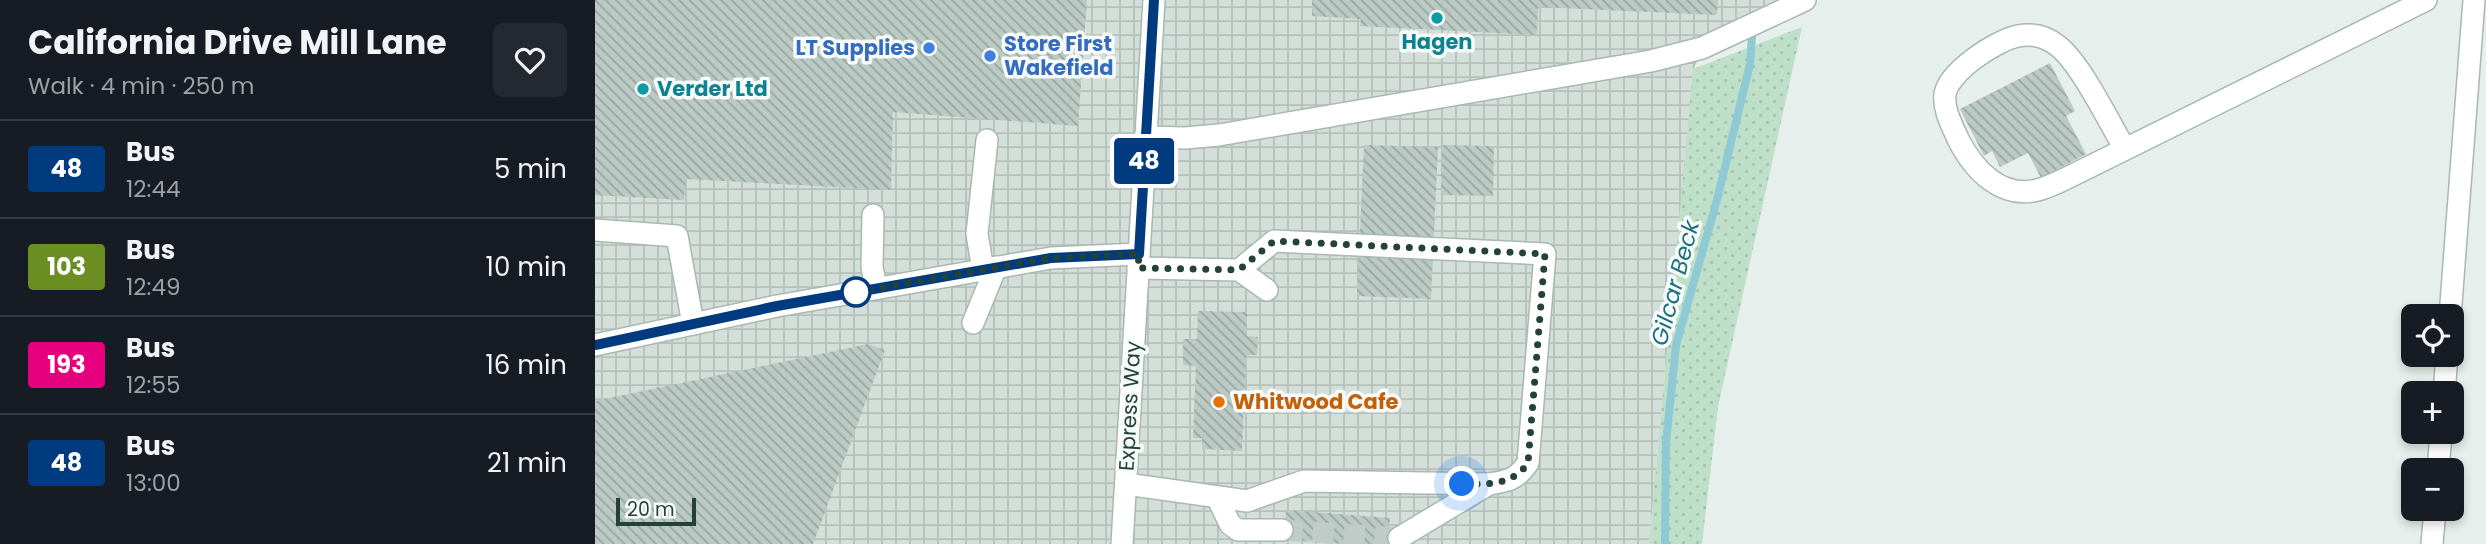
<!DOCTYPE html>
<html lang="en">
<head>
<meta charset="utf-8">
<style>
	body { margin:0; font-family:Poppins,sans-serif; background:#242831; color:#f1f3f6; height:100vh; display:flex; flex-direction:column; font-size:26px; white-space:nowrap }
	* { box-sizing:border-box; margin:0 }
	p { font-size:23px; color:#9ea1a6 }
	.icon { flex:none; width:38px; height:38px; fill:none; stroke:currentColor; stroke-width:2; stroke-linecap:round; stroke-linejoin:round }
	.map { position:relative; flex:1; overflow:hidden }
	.side { display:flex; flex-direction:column; background:#171b24; width:595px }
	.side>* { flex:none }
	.badge { padding:0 14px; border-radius:5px; font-size:24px; line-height:46px }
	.controls { position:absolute; left:1806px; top:304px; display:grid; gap:14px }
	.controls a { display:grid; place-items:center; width:63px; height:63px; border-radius:10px; background:#171b24; box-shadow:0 4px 10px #0003; font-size:35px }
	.scale { position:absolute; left:21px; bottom:18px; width:80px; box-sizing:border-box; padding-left:7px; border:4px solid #24423a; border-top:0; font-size:19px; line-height:24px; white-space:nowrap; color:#24423a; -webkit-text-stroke:5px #f7fbf9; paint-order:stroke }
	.you { position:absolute; width:35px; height:35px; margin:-18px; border:5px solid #fff; border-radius:50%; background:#1a73e8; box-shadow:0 0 0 10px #1a73e833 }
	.map>.badge { position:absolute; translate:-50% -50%; box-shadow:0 0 0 4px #fff }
	.round { display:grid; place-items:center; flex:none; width:74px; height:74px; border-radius:10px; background:#242831 }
	.summary { display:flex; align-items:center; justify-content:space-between; height:119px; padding:0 28px }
	h1 { font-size:33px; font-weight:700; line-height:52px }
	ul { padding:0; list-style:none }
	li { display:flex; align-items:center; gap:21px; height:98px; padding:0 28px; border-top:2px solid #363941 }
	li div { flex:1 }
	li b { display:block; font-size:26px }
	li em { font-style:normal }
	li .badge { min-width:77px; font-weight:700; text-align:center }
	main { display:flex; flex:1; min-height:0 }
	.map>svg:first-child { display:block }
</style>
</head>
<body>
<main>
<section class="side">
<div class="summary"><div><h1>California Drive Mill Lane</h1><p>Walk · 4 min · 250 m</p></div><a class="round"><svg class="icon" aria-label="heart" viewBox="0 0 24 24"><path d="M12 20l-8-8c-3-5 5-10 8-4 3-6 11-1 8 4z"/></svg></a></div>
<ul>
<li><span class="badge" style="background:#003b80;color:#fff">48</span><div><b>Bus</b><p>12:44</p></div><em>5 min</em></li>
<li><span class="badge" style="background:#6b8e23;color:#fff">103</span><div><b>Bus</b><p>12:49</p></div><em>10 min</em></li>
<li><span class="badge" style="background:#e6007e;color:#fff">193</span><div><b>Bus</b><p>12:55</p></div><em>16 min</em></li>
<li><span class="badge" style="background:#003b80;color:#fff">48</span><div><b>Bus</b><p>13:00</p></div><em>21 min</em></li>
</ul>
</section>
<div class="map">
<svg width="1891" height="544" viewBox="0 0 1891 544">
	<defs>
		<pattern id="industrial-grid" width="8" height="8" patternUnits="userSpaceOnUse" patternTransform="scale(1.75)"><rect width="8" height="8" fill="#d4dfda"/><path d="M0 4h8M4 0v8" fill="none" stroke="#b6c1bc"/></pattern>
		<pattern id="grass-dots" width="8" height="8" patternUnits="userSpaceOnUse" patternTransform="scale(1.75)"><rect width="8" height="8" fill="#bfe0c8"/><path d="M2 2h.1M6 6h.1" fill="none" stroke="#a4c1ad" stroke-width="1.8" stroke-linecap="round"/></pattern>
		<pattern id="building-back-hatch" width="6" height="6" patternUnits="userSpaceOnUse" patternTransform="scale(1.75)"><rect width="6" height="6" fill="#bbcac4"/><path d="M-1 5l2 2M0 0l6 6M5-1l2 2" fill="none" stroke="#98a6a0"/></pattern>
	</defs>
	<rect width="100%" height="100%" fill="#e6efeb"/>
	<!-- industrial -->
	<polygon fill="url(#industrial-grid)" points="0,0 1210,0 1107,48 1099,69 1054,544 0,544"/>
	<!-- grass -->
	<polygon fill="url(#grass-dots)" points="1207,27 1123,407 1107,544 1054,544 1098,69"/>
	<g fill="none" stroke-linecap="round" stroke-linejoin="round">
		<!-- stream -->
		<polyline stroke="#8ec9d4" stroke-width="8" points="1070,544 1071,443 1081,345 1122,200 1155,64 1157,36"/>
	</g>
	<!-- building -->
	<g fill="url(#building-back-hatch)">
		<polygon points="0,0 492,0 483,126 298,112 296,190 91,179 89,200 0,195"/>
		<polygon points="717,0 1123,0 1122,15 943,7 942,35 765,26 766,19 717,16"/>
		<polygon points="1455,63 1480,111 1471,116 1491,154 1446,178 1433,153 1405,167 1397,151 1389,156 1365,109"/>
		<polygon points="769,145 843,147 836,299 762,296"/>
		<polygon points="847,145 899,146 898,196 846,195"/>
		<polygon points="603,311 652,312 651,336 663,337 662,355 651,355 647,451 607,449 607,438 598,438 601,366 588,365 588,339 602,339"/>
		<polygon points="273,344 290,350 218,544 0,544 0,401"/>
		<polygon points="691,510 795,518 793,544 748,544 689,540"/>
	</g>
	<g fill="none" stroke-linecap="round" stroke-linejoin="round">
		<!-- minor-tunnel -->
		<polyline stroke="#bfccc8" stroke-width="21" stroke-dasharray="21 10" stroke-linecap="butt" points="687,530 804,538"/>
		<!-- minor casing -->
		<g stroke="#a8b8b2" stroke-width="24">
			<g id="minor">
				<polyline points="550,137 590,138 624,135 1056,61 1107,48 1210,0"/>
				<path d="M 1530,149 C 1514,122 1486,64 1463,46 C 1452,37 1438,33 1423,36 C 1402,40 1354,71 1350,94 C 1348,110 1357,125 1363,139 C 1379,171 1408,201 1446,189 C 1456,186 1466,181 1476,176 L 1831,0"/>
				<polyline points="278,215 277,267 281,288"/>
				<polyline points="0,230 82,236 98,324"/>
				<polyline points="543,268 644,270 672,290"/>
				<polyline points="388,270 382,234 392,140"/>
				<polyline points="1855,317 1879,0"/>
				<polyline points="378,323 401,267"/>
				<polyline points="0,345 182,306 456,258 544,254"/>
				<polyline points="1849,394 1852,355"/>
				<polyline points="1843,471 1846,432"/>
				<path d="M 531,484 L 652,501 L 709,481 L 894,484 C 913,481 921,480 933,463 L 950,254 L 679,241 L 644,270"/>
				<polyline points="622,497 635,524 643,530 687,530"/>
				<polyline points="804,538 894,484"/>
				<polyline points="527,544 559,0"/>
				<polyline points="1837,544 1840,509"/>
			</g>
		</g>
		<!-- minor -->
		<use href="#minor" stroke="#fff" stroke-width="21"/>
	</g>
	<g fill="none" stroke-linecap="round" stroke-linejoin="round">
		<!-- line casing -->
		<g stroke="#fff" stroke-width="16">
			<polyline id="line" points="0,345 182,306 456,258 544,254 559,0"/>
		</g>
		<!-- line -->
		<use href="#line" stroke="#003b80" stroke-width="10"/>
		<!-- walk -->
		<path stroke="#24423a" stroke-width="7" stroke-dasharray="0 12.6" d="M 261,292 L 256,293 L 456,258 L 544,254 L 543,268 L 644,270 L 679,241 L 950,254 L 933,463 C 917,486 893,484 867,484"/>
	</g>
	<!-- markers -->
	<g fill="#0f9aa8" stroke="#f7fbf9" stroke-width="2.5">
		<circle cx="842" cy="18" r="7"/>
		<circle cx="48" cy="89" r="7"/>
	</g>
	<g fill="#3f7fe0" stroke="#f7fbf9" stroke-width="2.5">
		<circle cx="334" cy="48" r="7"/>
		<circle cx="395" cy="56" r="7"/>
	</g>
	<circle fill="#fff" stroke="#003b80" stroke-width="3.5" cx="261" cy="292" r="14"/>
	<circle fill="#e8710a" stroke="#f7fbf9" stroke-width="2.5" cx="624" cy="402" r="7"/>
	<g text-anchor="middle" stroke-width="7" stroke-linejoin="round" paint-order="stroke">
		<!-- culture labels -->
		<g font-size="21" font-weight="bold" fill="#0d838f" stroke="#f7fbf9">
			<text x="842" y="49">Hagen</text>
			<text x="62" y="96" text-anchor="start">Verder Ltd</text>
		</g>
		<!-- shop labels -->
		<g font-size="21" font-weight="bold" fill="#366cbe" stroke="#f7fbf9" text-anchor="start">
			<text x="409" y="51">Store First<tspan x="409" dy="24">Wakefield</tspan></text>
			<text x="320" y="55" text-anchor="end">LT Supplies</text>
		</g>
		<!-- food labels -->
		<g font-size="21" font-weight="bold" fill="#c56008" stroke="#f7fbf9" text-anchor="start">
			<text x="638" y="409">Whitwood Cafe</text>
		</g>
		<!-- street labels -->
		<g font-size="21" fill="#24423a" stroke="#f7fbf9">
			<text transform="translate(535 406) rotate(-87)" y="7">Express Way</text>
		</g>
		<!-- water labels -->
		<g font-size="23" font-style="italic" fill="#1c6f80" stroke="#f7fbf9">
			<text transform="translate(1080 283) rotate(-75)" y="8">Gilcar Beck</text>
		</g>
	</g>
</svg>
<div class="controls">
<a><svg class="icon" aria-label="locate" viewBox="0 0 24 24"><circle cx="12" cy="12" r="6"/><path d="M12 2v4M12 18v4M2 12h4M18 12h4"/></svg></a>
<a>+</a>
<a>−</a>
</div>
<div class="scale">20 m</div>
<div class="you" style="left:867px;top:484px"></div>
<b class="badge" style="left:549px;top:161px;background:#003b80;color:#fff">48</b>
</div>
</main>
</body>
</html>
